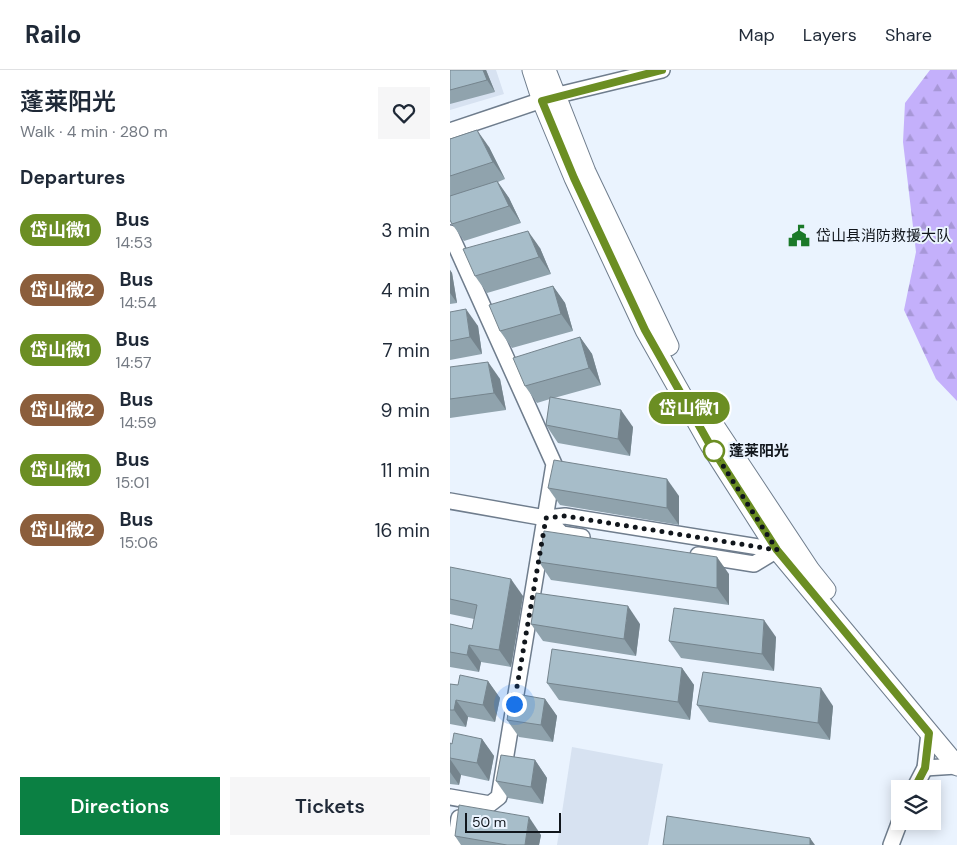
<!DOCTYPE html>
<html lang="en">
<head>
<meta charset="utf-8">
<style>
	body { margin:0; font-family:"DM Sans","Noto Sans SC",sans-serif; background:#f6f6f7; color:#1f2937; height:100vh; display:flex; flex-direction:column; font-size:19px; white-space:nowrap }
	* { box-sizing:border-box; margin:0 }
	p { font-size:16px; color:#747a83 }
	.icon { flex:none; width:28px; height:28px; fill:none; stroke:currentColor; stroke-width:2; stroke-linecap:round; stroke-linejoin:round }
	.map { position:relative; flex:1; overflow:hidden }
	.sheet { display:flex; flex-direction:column; background:#fff; width:450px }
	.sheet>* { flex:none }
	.badge { padding:0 10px; border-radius:16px; font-size:18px; line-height:32px }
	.tools { position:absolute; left:441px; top:710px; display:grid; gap:10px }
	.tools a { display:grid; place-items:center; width:50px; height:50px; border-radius:0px; background:#fff; box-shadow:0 2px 12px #0003; font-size:25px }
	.scale { position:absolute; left:15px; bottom:12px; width:96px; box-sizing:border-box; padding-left:5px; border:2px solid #11161c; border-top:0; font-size:14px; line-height:18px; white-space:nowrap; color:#11161c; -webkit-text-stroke:4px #eaf3fe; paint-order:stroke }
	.you { position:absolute; width:25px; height:25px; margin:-12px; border:4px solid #fff; border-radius:50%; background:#1a73e8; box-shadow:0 0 0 8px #1a73e833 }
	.map>.badge { position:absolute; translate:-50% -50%; box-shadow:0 0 0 2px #fff }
	h2 { padding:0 20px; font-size:19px; line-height:45px }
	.round { display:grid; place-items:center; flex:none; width:52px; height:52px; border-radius:0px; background:#f6f6f7 }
	.head { display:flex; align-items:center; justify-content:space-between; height:85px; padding:0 20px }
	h1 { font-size:24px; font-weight:600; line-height:38px }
	.button { display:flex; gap:10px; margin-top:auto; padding:10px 20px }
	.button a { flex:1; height:58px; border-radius:0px; background:#0b8043; color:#fff; font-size:20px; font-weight:600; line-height:58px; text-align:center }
	.button a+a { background:#f6f6f7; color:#1f2937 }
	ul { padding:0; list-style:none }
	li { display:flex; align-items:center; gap:15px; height:60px; padding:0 20px }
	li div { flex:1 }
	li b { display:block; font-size:19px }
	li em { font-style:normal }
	li .badge { min-width:55px; font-weight:700; text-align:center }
	header { display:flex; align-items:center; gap:30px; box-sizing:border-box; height:70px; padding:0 25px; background:#fff; border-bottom:1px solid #e0e1e3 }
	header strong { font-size:24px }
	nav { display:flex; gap:28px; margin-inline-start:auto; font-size:18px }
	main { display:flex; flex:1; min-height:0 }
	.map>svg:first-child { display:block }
</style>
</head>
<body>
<header>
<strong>Railo</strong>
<nav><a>Map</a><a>Layers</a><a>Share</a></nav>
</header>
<main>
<section class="sheet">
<div class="head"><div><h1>蓬莱阳光</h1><p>Walk · 4 min · 280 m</p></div><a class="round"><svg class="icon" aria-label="heart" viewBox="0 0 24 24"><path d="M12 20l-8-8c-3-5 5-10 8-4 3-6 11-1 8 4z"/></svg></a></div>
<h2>Departures</h2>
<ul>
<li><span class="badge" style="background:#6b8e23;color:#fff">岱山微1</span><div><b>Bus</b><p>14:53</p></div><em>3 min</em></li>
<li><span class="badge" style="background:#8b5e3c;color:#fff">岱山微2</span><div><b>Bus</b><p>14:54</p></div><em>4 min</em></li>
<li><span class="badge" style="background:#6b8e23;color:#fff">岱山微1</span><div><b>Bus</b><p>14:57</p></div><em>7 min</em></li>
<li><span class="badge" style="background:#8b5e3c;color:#fff">岱山微2</span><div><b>Bus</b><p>14:59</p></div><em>9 min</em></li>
<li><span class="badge" style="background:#6b8e23;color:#fff">岱山微1</span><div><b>Bus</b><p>15:01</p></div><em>11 min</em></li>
<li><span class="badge" style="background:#8b5e3c;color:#fff">岱山微2</span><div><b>Bus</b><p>15:06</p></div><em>16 min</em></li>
</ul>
<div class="button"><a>Directions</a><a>Tickets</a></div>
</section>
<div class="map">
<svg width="507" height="775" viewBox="0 0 507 775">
	<defs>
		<pattern id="forest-firs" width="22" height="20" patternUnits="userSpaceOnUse" patternTransform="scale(1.25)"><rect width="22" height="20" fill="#c4b0fb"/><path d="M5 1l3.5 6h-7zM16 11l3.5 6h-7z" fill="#a797d7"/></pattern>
	</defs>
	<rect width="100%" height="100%" fill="#eaf3fe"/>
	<!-- built -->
	<g fill="#d7e2f1">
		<polygon points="0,0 46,0 54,24 0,40"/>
		<polygon points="122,677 213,694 198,775 107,775"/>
	</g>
	<!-- forest -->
	<polygon fill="url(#forest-firs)" points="480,0 507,0 507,331 486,309 454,240 466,182 453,72 455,33"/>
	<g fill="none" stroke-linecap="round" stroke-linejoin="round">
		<!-- minor casing -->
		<g stroke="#6f7d8d" stroke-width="18">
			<g id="minor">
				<polyline points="0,61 104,26 212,0"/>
				<polyline points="0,163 104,394 49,727 40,734 0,727"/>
				<polyline points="0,431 96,448 115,446 327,480"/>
				<polyline points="96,448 112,464 132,467"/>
				<polyline points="248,485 304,494 327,480"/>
				<polyline points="475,698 507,696"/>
				<polyline points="464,719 475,698 479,663"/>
				<polyline points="5,775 9,748"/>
				<polyline points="441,775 450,751"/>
			</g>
		</g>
		<!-- major casing -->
		<g stroke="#6f7d8d" stroke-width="21">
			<g id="major">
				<polyline points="82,0 92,31 124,108 195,260 260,375 327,480 507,696"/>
				<polyline points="96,0 136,102 219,276"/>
				<polyline points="262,352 360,500 376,520"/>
			</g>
		</g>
		<!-- minor -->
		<use href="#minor" stroke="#fff" stroke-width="15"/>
		<!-- major -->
		<use href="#major" stroke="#fff" stroke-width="19"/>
	</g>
	<!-- wall -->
	<g fill="#90a3ad">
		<polygon points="0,0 36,0 45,22 0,34"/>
		<polygon points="0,69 39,77 55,109 48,112 59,128 71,153 14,171 0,151"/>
		<polygon points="90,178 101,204 37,223 25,206"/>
		<polygon points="0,200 2,203 7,233 0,234"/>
		<polygon points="103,216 115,233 123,261 62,278 50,261"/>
		<polygon points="0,242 28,256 32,284 0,290"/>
		<polygon points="130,267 142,284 151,315 104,328 183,357 180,386 108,373 96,355 100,329 87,333 75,316"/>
		<polygon points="0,297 50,309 56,340 0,348"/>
		<polygon points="98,418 229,426 229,455 110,435"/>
		<polygon points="89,492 279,504 279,535 101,510"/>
		<polygon points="0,497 73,526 61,597 31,592 29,602 0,597 0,554 22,559 24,549 0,544"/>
		<polygon points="81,554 190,554 186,586 93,571"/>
		<polygon points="326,567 324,601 231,588 219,571"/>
		<polygon points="232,598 244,615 240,650 109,630 97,613"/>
		<polygon points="38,611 50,628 45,652 18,647 16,657 0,654 0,614 8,615"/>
		<polygon points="95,629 107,646 103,672 69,667 57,650"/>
		<polygon points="247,635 383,636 380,670 259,652"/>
		<polygon points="32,669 44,686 39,711 11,705 9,715 0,714 0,673 2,674"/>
		<polygon points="85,690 97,708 93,734 58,728 46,711"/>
		<polygon points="91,765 89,775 11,775 5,766"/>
	</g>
	<!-- shaded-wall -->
	<g fill="#75848d">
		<polygon points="33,0 36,0 45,22 37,10"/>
		<polygon points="27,60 39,77 55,109 43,92"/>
		<polygon points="47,111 59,128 71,153 59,136"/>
		<polygon points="78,161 90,178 101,204 89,187"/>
		<polygon points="0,200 2,203 7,233 0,223"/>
		<polygon points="103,216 115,233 123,261 111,244"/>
		<polygon points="16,239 28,256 32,284 20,267"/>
		<polygon points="130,267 142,284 151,315 139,298"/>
		<polygon points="38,292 50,309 56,340 44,323"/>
		<polygon points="171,340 183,357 180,386 168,369"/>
		<polygon points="217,409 229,426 229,455 217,438"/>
		<polygon points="267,487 279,504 279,535 267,518"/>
		<polygon points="61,509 73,526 61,597 49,580"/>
		<polygon points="178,536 190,554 186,586 174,569"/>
		<polygon points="314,550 326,567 324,601 312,584"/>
		<polygon points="19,575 31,592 29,602 17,585"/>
		<polygon points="232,598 244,615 240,650 228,632"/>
		<polygon points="38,611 50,628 45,652 33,635"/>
		<polygon points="371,618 383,636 380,670 368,653"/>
		<polygon points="95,629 107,646 103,672 91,655"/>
		<polygon points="6,630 18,647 16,657 4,640"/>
		<polygon points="32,669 44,686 39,711 27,693"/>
		<polygon points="0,689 11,705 9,715 0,702"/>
		<polygon points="85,690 97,708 93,734 81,717"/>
		<polygon points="79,747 91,765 89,775 75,775"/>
		<polygon points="360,768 365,775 360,775"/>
	</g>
	<!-- building -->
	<g fill="#a7bdc9" stroke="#75848d">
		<polygon points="0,0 33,0 37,10 0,20"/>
		<polygon points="27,60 43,92 0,106 0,69"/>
		<polygon points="47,111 59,136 2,154 0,150 0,126"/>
		<polygon points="78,161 89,187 25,206 13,179"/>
		<polygon points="103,216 111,244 50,261 39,235"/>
		<polygon points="16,239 20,267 0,271 0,242"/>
		<polygon points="130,267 139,298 75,316 63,288"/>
		<polygon points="38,292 44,323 0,329 0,297"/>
		<polygon points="100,327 171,340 168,369 96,355"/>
		<polygon points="104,390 217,409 217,438 98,418"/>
		<polygon points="94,461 267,487 267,518 89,492"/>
		<polygon points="0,497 61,509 49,580 19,575 17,585 0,582 0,554 22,559 27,535 0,529"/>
		<polygon points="86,523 178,536 174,569 81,554"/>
		<polygon points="224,538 314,550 312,584 219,571"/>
		<polygon points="102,579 232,598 228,632 97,613"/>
		<polygon points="253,602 371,618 368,653 247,635"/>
		<polygon points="10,605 38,611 33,635 6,630 4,640 0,640 0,614 8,615"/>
		<polygon points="61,623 95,629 91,655 57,650"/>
		<polygon points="4,663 32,669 27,693 0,688 0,673 2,674"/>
		<polygon points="51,685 85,690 81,717 46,711"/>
		<polygon points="9,735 79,747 75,775 57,775 5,766"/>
		<polygon points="217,746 360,768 360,775 213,775"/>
	</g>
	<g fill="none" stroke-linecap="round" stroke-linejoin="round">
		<!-- line casing -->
		<g stroke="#fff" stroke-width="11">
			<polyline id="line" points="212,0 92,31 124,108 195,260 260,375 327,480 479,663 475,698 464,719"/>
		</g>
		<!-- line -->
		<use href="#line" stroke="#6b8e23" stroke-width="8"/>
		<!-- walk -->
		<polyline stroke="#11161c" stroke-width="5" stroke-dasharray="0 9" points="64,634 96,448 115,446 327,480 263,380 264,381"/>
	</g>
	<!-- icons -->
	<defs>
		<g id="civic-bare" transform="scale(1.725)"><path d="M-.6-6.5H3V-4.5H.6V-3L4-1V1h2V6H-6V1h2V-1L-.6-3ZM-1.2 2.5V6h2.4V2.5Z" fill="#1b7929" stroke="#eaf3fe" stroke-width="2.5" paint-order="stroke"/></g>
	</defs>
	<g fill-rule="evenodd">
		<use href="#civic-bare" x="349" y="166"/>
	</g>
	<!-- markers -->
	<circle fill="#fff" stroke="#6b8e23" stroke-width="2.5" cx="264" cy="381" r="10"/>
	<g text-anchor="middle" stroke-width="4" stroke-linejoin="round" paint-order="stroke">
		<!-- poi labels -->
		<g font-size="15" fill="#11161c" stroke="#eaf3fe" text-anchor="start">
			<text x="366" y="171">岱山县消防救援大队</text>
		</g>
		<!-- stop labels -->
		<g font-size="15" font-weight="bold" fill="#11161c" stroke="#eaf3fe" text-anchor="start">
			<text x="279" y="386">蓬莱阳光</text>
		</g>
	</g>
</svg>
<div class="tools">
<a><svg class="icon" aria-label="layers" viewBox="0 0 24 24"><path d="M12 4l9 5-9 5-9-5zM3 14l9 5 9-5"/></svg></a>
</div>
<div class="scale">50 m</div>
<div class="you" style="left:64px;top:634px"></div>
<b class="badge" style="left:239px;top:338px;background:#6b8e23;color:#fff">岱山微1</b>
</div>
</main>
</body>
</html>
